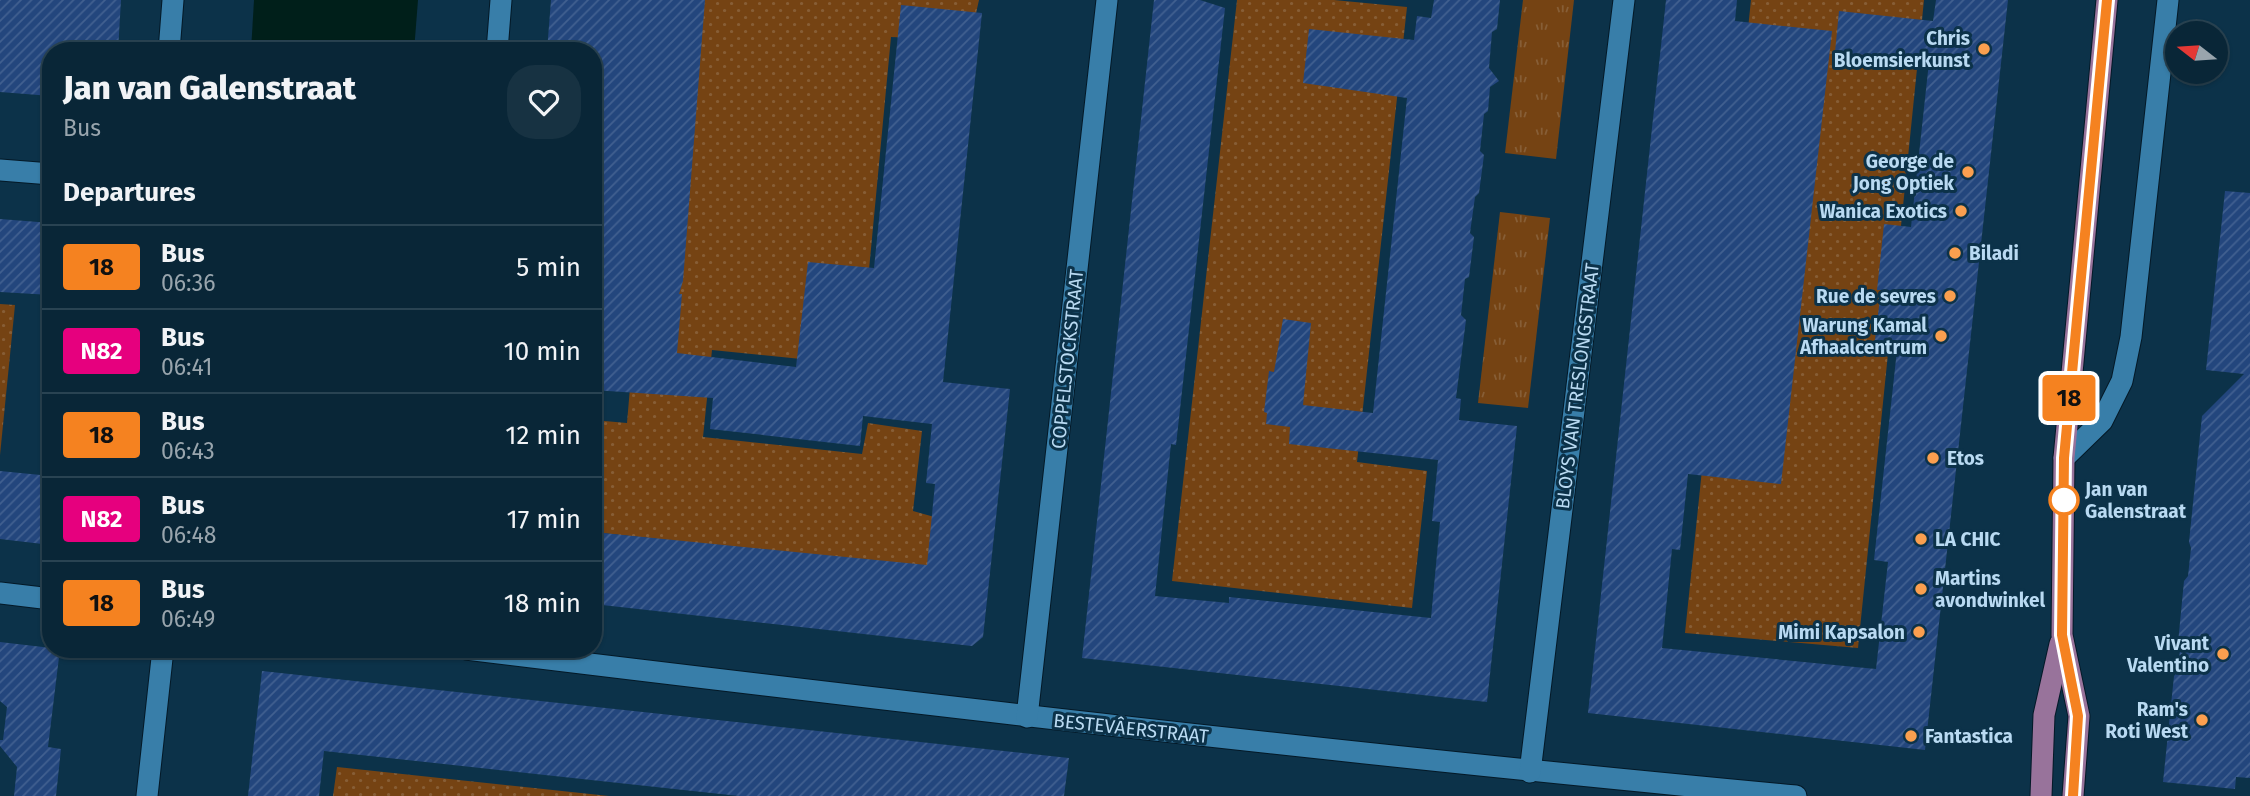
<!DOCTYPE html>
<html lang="en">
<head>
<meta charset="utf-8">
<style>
	body { margin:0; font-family:"Fira Sans",sans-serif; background:#173242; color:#f1f3f6; height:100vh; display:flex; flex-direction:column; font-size:26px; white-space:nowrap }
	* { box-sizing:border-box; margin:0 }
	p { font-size:23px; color:#99a5ad }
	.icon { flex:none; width:38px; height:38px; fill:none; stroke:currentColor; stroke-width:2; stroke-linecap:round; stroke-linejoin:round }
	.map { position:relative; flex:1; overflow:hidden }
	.side { position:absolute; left:42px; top:42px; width:560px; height:616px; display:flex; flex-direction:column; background:#092637; border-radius:28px; box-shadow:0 2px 5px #0004,0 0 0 2px #294352 }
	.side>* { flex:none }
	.badge { padding:0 14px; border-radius:5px; font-size:24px; line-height:46px }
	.needle { width:46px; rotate:287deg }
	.buttons { position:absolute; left:2165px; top:21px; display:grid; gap:14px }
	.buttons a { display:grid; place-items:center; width:63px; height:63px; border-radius:50%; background:#092637; box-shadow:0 2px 5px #0004,0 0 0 2px #294352; font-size:35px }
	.map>.badge { position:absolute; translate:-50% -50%; box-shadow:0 0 0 4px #fff }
	h2 { padding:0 21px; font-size:26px; line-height:63px }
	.round { display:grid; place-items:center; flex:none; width:74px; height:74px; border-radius:28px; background:#173242 }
	.overview { display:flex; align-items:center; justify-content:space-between; height:119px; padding:0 21px }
	h1 { font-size:33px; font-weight:800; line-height:52px }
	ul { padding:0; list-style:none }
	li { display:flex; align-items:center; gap:21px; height:84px; padding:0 21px; border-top:2px solid #294352 }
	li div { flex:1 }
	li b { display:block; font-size:26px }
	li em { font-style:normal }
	li .badge { min-width:77px; font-weight:700; text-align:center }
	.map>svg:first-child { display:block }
</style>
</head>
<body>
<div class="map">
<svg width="2250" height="796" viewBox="0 0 2250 796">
	<defs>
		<pattern id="grass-tufts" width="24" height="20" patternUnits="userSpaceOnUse" patternTransform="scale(1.75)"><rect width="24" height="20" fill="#754313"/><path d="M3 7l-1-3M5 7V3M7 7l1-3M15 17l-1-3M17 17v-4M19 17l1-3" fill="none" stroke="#875e36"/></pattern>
		<pattern id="garden-dots" width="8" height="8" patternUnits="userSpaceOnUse" patternTransform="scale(1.75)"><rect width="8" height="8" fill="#754313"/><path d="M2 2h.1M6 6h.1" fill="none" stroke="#875e36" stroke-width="1.8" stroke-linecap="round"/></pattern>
		<pattern id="building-hatch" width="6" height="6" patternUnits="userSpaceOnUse" patternTransform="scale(1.75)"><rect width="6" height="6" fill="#23467d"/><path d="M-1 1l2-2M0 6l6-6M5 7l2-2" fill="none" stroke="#416090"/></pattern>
	</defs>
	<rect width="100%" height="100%" fill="#0c3249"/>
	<!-- grass -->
	<g fill="url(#grass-tufts)">
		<polygon points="1523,0 1574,0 1556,159 1505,153"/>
		<polygon points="1500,212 1550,218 1528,408 1478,403"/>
	</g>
	<!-- garden -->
	<g fill="url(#garden-dots)">
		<polygon points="663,0 979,0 970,40 891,37 860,365 712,350 703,437 862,454 868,423 922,431 913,511 938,518 934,569 593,532 593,420 627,423"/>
		<polygon points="1237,0 1334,0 1407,7 1357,462 1427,471 1412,608 1172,581"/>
		<polygon points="1751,0 1924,0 1858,648 1685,633"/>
		<polygon points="0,304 15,305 0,455"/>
		<polygon points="337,767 609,796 333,796"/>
	</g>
	<!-- water -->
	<polygon fill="#001f1a" points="254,0 418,0 414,51 251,51"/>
	<!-- building -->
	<g fill="url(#building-hatch)">
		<polygon points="0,0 121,0 118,51 51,51 51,96 0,92"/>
		<polygon points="551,0 705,0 683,281 679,294 682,294 677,353 796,367 808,262 874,268 901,5 982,13 943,382 1010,389 983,637 972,646 593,604 593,532 927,565 935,484 926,483 932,424 863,416 860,446 710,429 713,398 593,390 593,51 547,51"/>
		<polygon points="1154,0 1200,0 1225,8 1176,445 1171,444 1155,596 1229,603 1229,597 1431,618 1440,522 1432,521 1438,460 1289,444 1290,427 1266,424 1267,413 1264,412 1269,371 1274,372 1283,319 1311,323 1303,405 1373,413 1407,98 1303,83 1309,29 1414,40 1417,16 1431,18 1434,0 1500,0 1497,29 1492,32 1489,68 1499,81 1490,87 1488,111 1484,114 1480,151 1484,155 1479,193 1475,197 1470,233 1474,237 1469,277 1465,279 1461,315 1466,320 1456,398 1461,399 1459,420 1517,426 1487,702 1082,658"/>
		<polygon points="1666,0 1737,0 1735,21 1832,31 1781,484 1688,474 1680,550 1672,549 1662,648 1876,669 1888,562 1874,560 1897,350 1874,348 1881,290 1877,290 1884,224 1911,227 1929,62 1835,52 1839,11 1933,21 1936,0 2008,0 1925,750 1588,713"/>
		<polygon points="2225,191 2250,193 2250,778 2236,777 2235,789 2163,782 2174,676 2178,671 2180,648 2178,643 2184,581 2188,576 2191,548 2189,542 2202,416 2244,374 2206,370"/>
		<polygon points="0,219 51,223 51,295 0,292"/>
		<polygon points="0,471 51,476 51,545 0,539"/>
		<polygon points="0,642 60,649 48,747 61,749 56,796 14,796 17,767 0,746 0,740 3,740 7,707 0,701"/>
		<polygon points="262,671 1069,758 1064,796 739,796 324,751 319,796 248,796"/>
	</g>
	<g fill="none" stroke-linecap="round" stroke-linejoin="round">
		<!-- minor casing -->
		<g stroke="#041927" stroke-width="23">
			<g id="minor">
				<polyline points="169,51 173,0"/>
				<polyline points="497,51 501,0"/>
				<polyline points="0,170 51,174"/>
				<polyline points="2064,458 2102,421 2122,381 2131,337 2168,0"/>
				<polyline points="0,593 51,599"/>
				<path d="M 466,649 C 909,703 1352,755 1796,796"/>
				<polyline points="1027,717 1107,0"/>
				<polyline points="1530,772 1624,0"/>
				<polyline points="147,796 163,649"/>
			</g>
		</g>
		<!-- major casing -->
		<g stroke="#041927" stroke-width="23">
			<g id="major">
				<polyline points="2041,796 2044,715 2060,644"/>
				<polyline points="2073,796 2079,716 2062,635 2064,458 2107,0"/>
			</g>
		</g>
		<!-- minor -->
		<use href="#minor" stroke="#387ea9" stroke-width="21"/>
		<!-- major -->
		<use href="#major" stroke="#98739b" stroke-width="21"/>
	</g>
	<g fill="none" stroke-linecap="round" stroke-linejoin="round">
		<!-- line casing -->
		<g stroke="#fff" stroke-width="16">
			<polyline id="line" points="2073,796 2078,716 2062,635 2064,458 2107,0"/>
		</g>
		<!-- line -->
		<use href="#line" stroke="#f58220" stroke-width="10"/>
	</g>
	<!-- markers -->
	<g fill="#fa9f4f" stroke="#0c3249" stroke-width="2.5">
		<circle cx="1984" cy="49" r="7"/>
		<circle cx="1968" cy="172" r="7"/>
		<circle cx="1961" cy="211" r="7"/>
		<circle cx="1955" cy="253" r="7"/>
		<circle cx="1950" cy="296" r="7"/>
		<circle cx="1941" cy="336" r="7"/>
		<circle cx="1933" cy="458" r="7"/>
		<circle cx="1921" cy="539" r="7"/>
		<circle cx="1921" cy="589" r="7"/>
		<circle cx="1919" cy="632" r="7"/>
		<circle cx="2223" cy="654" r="7"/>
		<circle cx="2202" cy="720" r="7"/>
		<circle cx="1911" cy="736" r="7"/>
	</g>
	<circle fill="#fff" stroke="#f58220" stroke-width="3.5" cx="2064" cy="500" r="14"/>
	<g text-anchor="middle" stroke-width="6" stroke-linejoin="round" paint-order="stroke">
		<!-- poi labels -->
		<g font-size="19" font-weight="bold" fill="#b9daf2" stroke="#0c3249" text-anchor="end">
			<text x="1970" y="45">Chris<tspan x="1970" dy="22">Bloemsierkunst</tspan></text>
			<text x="1954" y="168">George de<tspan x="1954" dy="22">Jong Optiek</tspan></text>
			<text x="1947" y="218">Wanica Exotics</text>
			<text x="1969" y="260" text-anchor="start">Biladi</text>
			<text x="1936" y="303">Rue de sevres</text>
			<text x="1927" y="332">Warung Kamal<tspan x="1927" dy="22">Afhaalcentrum</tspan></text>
			<text x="1947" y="465" text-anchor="start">Etos</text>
			<text x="1935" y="546" text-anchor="start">LA CHIC</text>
			<text x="1935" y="585" text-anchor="start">Martins<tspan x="1935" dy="22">avondwinkel</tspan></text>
			<text x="1905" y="639">Mimi Kapsalon</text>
			<text x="2209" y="650">Vivant<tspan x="2209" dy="22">Valentino</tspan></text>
			<text x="2188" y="716">Ram's<tspan x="2188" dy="22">Roti West</tspan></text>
			<text x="1925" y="743" text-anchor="start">Fantastica</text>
		</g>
		<!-- street labels -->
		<g font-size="19" fill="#b9daf2" stroke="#0c3249">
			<text transform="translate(1067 359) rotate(-84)" y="7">COPPELSTOCKSTRAAT</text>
			<text transform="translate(1577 386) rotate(-83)" y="7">BLOYS VAN TRESLONGSTRAAT</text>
			<text transform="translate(1131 728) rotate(6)" y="7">BESTEVÂERSTRAAT</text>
		</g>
		<!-- stop labels -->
		<g font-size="19" font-weight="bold" fill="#b9daf2" stroke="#0c3249" text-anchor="start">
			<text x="2085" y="496">Jan van<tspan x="2085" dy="22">Galenstraat</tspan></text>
		</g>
	</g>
</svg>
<div class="buttons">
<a><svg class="needle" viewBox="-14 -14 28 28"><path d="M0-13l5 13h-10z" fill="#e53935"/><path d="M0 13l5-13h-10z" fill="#99a5ad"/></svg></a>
</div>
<b class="badge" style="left:2069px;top:398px;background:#f58220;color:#111">18</b>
<section class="side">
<div class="overview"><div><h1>Jan van Galenstraat</h1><p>Bus</p></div><a class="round"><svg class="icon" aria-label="heart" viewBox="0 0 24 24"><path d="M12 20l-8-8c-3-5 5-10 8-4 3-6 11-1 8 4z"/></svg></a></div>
<h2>Departures</h2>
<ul>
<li><span class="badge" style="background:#f58220;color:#111">18</span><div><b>Bus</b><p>06:36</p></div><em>5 min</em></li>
<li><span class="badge" style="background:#e6007e;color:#fff">N82</span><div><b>Bus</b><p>06:41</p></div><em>10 min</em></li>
<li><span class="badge" style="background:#f58220;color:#111">18</span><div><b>Bus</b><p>06:43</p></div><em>12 min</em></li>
<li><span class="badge" style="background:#e6007e;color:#fff">N82</span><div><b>Bus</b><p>06:48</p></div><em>17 min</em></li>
<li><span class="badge" style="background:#f58220;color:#111">18</span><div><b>Bus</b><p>06:49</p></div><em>18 min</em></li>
</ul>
</section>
</div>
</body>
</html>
